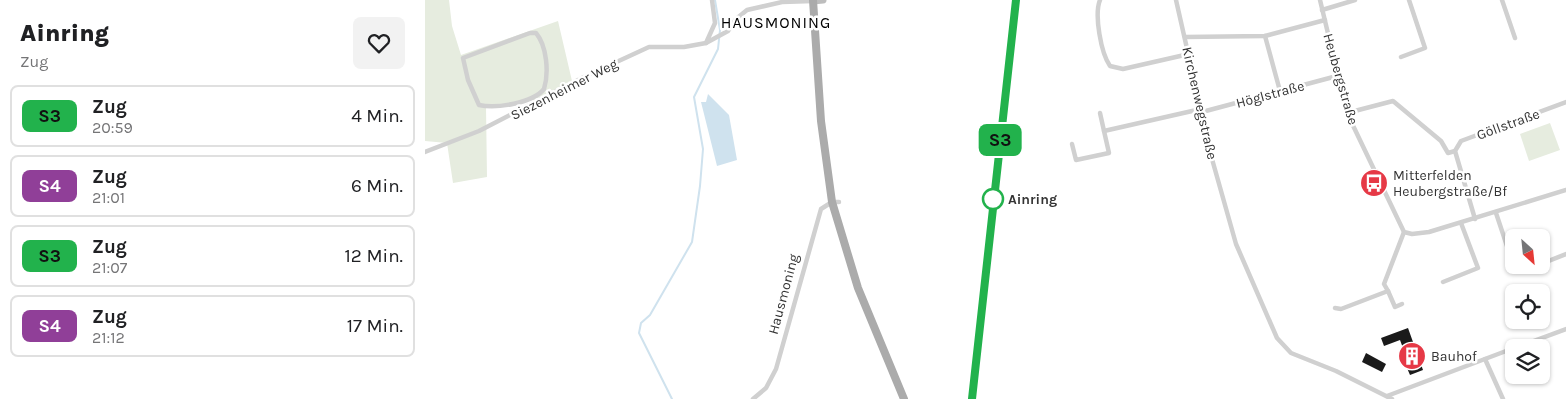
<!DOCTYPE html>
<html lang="de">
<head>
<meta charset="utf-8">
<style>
	body { margin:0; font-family:Karla,sans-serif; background:#f2f2f2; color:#202124; height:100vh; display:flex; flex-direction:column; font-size:19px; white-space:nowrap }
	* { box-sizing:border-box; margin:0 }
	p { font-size:16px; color:#757577 }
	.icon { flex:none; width:28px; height:28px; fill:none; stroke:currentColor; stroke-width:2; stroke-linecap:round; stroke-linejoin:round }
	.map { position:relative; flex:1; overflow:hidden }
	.drawer { display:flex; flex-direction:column; background:#fff; width:425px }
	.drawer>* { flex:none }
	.badge { padding:0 10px; border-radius:8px; font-size:18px; line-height:32px }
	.needle { width:32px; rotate:153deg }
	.tools { position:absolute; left:1080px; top:229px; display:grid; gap:10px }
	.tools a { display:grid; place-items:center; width:45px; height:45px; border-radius:8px; background:#fff; box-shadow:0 1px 4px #0004; font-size:25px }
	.map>.badge { position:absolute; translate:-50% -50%; box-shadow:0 0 0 2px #fff }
	.round { display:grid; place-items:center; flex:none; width:52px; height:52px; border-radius:8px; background:#f2f2f2 }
	.headline { display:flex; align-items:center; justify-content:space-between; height:85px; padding:0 20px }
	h1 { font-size:24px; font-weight:800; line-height:38px }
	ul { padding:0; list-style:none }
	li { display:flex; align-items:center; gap:15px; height:62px; margin:0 10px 8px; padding:0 10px; border:2px solid #e0e0e0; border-radius:8px }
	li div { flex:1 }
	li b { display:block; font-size:19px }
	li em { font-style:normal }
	li .badge { min-width:55px; font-weight:700; text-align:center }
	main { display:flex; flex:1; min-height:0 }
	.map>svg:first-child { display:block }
</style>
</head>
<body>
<main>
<section class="drawer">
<div class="headline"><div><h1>Ainring</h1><p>Zug</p></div><a class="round"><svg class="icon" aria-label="heart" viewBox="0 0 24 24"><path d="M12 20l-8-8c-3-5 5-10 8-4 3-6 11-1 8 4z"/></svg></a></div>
<ul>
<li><span class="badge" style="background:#22b24c;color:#111">S3</span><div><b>Zug</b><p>20:59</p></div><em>4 Min.</em></li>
<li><span class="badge" style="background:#903f98;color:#fff">S4</span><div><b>Zug</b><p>21:01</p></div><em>6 Min.</em></li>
<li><span class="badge" style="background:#22b24c;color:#111">S3</span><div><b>Zug</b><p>21:07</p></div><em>12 Min.</em></li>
<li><span class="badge" style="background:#903f98;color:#fff">S4</span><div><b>Zug</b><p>21:12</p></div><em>17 Min.</em></li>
</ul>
</section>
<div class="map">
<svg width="1141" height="399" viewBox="0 0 1141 399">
	<rect width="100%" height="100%" fill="#fff"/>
	<!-- green -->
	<g fill="#e6ecdf">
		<polygon points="0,0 24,0 27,26 36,55 133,21 147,81 109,100 61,107 62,177 28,183 22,143 0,141"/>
		<polygon points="1125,123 1135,150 1104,161 1095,134"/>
	</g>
	<!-- water -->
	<polygon fill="#cfe2ee" points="283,94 304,115 312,160 292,166 276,102 281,102"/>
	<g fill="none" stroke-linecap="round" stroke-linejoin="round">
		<!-- stream -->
		<polyline stroke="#cfe2ee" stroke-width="2" points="247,399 214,333 216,323 225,315 267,242 275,186 278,149 269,97 293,49 295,30 290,0"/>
	</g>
	<!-- building -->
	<g fill="#1a1a1a">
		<polygon points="983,328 998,370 985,375 982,368 985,367 975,340 959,346 956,338"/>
		<polygon points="941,353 961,364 957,372 937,362"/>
	</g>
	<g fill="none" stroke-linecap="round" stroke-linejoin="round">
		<!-- street -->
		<g stroke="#d0d0d0" stroke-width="4.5">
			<path d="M 675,0 C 669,15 676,53 685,66 L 698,69 L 764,54"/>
			<polyline points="751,0 787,159 811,244 852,338 866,353 911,371 967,399"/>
			<polyline points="895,0 922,113 979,232 987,234 1004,232 1141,190"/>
			<polyline points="1077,0 1090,38"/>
			<polyline points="897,10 930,0"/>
			<path d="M 105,33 L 111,33 C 122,46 124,73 119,89 C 108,103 71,109 54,105 L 43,80 L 38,58 Z"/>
			<polyline points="840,36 855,91"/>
			<polyline points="760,37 840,36 900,20"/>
			<polyline points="281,43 290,23 287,0"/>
			<polyline points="976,57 1000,48 984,0"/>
			<polyline points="777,112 912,76"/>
			<polyline points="675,113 679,131"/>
			<polyline points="922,113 968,101 1016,141 1023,153 1030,151"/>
			<polyline points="647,144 651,160 684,153 679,131 776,109"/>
			<polyline points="0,152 54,131 159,77 224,47 259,47 281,43 303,31 311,19 322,10 357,2 388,1"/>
			<polyline points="1071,213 1089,267 1099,270 1113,265"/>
			<polyline points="1050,219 1030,151 1036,141 1141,102"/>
			<polyline points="1116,264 1141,254"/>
			<polyline points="1018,282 1053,268 1036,223"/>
			<polyline points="963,291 970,307 977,304"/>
			<polyline points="910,308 916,309 963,291 959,284 979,232"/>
			<polyline points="1090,348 1141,329"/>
			<polyline points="1060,359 1078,399"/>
			<polyline points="962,396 1089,348"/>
			<polyline points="328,399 341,388 351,369 396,209 407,202 414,202"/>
		</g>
		<!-- secondary -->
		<polyline stroke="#bdbdbd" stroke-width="7" points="388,1 398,0"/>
		<!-- primary -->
		<polyline stroke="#ababab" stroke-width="8" points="388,0 396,121 407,202 433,288 479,399"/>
		<!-- rail casing -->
		<g stroke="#888" stroke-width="4">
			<polyline id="rail" points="547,399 591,0"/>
		</g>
		<!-- rail -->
		<use href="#rail" stroke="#fff" stroke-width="2" stroke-dasharray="5.5" stroke-linecap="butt"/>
	</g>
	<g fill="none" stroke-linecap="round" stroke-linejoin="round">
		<!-- line casing -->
		<g stroke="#fff" stroke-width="11">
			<polyline id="line" points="547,399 591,0"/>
		</g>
		<!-- line -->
		<use href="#line" stroke="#22b24c" stroke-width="8"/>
	</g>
	<!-- icons -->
	<defs>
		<g id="bus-disc" transform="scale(1.4375)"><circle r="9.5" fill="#e63946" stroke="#fff"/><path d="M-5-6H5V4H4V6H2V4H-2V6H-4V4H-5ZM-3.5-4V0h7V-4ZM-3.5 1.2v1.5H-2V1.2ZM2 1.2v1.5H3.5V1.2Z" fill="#fff"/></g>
		<g id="building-disc" transform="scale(1.4375)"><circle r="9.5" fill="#e63946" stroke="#fff"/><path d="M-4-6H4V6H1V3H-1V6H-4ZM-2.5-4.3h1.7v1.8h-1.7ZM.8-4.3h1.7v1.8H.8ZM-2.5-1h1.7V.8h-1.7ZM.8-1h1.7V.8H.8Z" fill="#fff"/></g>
	</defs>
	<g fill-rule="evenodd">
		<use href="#bus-disc" x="949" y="183"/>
		<use href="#building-disc" x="987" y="356"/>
	</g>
	<!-- markers -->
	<circle fill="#fff" stroke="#22b24c" stroke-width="2.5" cx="568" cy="199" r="10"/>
	<g text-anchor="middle" stroke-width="5" stroke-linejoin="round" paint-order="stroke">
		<!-- street labels -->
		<g font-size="14" fill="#333" stroke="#fff">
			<text transform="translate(916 79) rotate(74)" y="5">Heubergstraße</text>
			<text transform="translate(139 89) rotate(-27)" y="5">Siezenheimer Weg</text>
			<text transform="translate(845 94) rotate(-15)" y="5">Höglstraße</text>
			<text transform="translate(775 103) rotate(77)" y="5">Kirchenwegstraße</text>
			<text transform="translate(1083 124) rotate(-20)" y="5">Göllstraße</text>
			<text transform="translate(358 294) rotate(-75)" y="5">Hausmoning</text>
		</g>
		<!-- poi labels -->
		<g font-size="14" fill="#333" stroke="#fff" text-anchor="start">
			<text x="968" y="180">Mitterfelden<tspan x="968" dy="16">Heubergstraße/Bf</tspan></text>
			<text x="1006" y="361">Bauhof</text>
		</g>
		<!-- stop labels -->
		<g font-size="14" font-weight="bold" fill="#333" stroke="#fff" text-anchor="start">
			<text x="583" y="204">Ainring</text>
		</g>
		<!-- quarter labels -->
		<g font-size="16" letter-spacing="1" fill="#000" stroke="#fff">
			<text x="351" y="28">HAUSMONING</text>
		</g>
	</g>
</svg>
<div class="tools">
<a><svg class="needle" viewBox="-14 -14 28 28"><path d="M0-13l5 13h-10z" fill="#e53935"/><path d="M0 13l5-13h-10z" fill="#757577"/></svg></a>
<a><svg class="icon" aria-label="locate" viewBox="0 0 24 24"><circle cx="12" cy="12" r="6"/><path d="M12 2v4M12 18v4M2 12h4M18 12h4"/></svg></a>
<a><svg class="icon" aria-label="layers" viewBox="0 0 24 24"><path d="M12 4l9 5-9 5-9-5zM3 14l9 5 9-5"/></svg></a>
</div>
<b class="badge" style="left:575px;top:140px;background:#22b24c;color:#111">S3</b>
</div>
</main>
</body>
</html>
